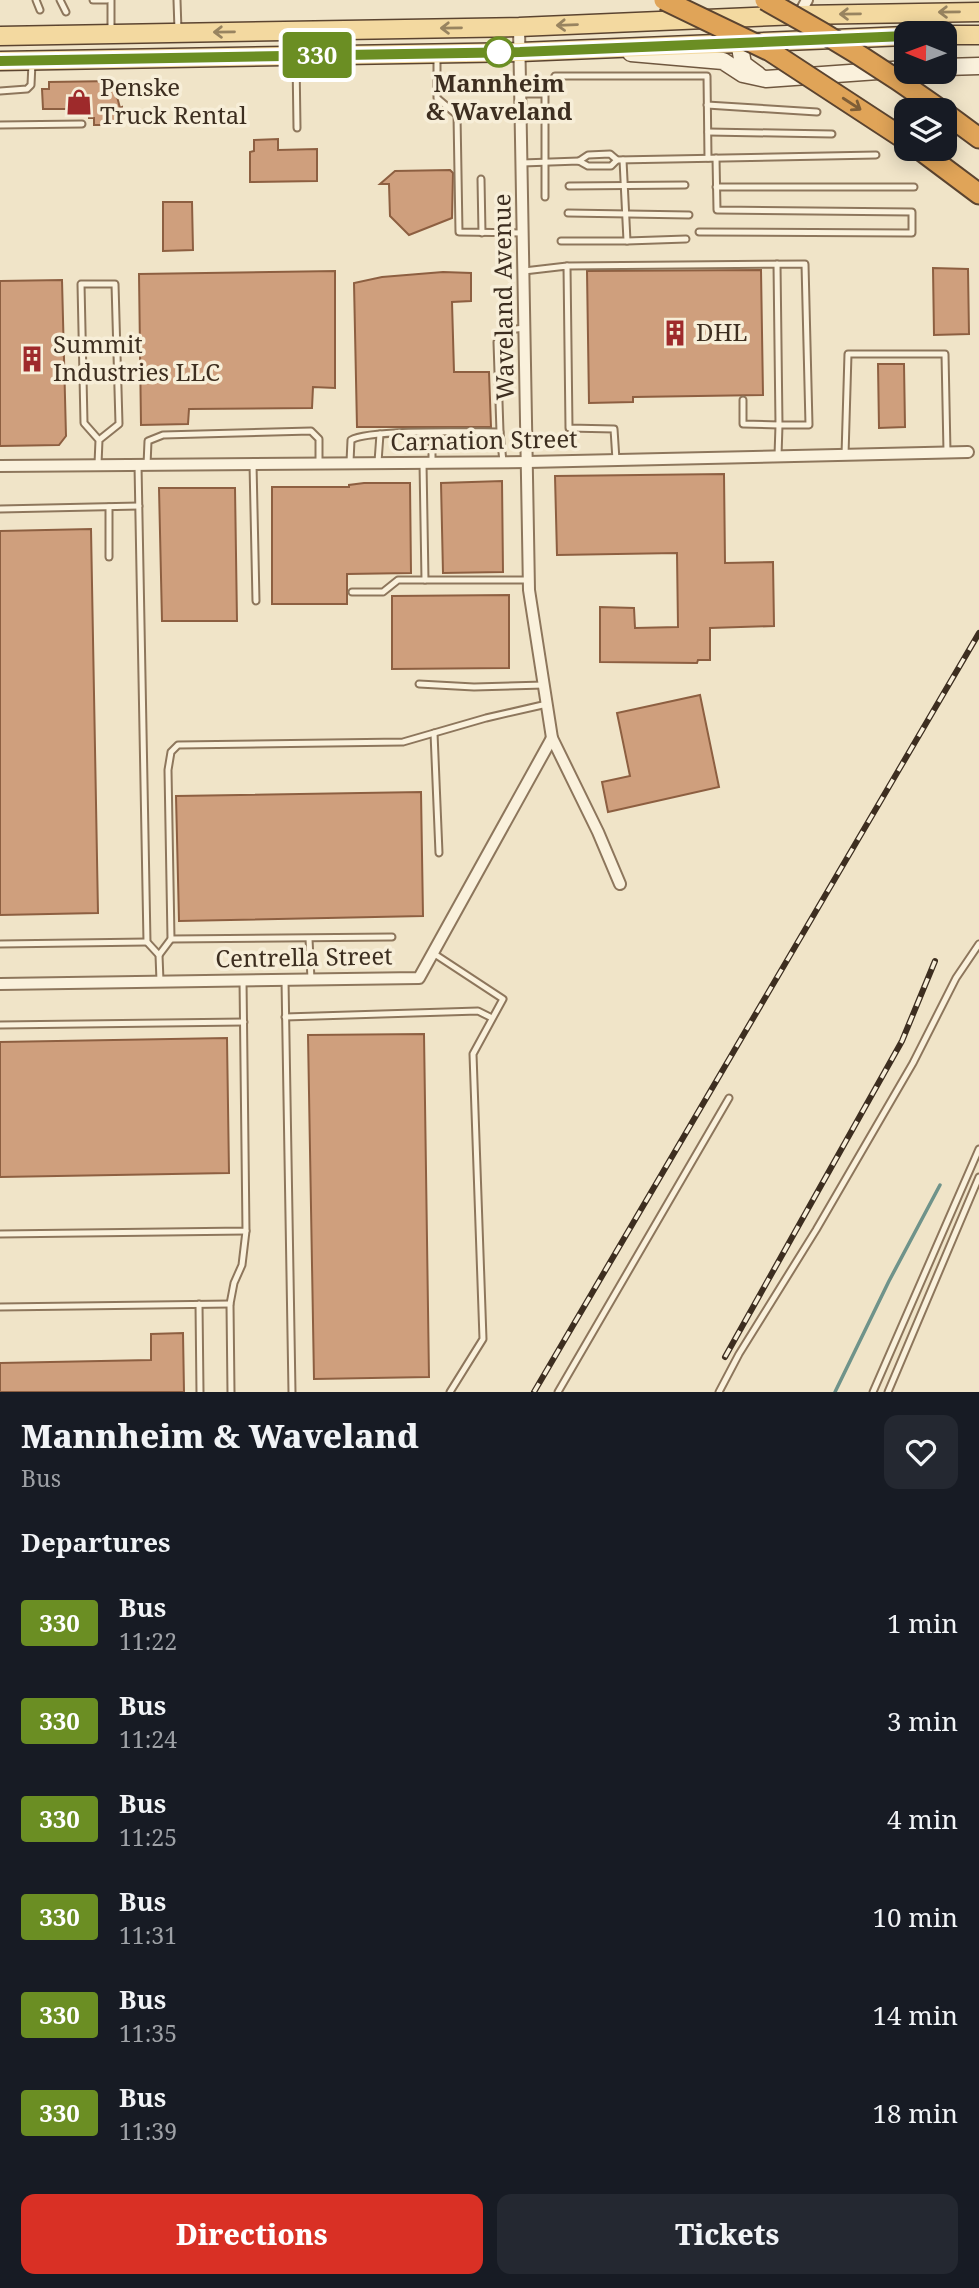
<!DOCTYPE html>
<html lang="en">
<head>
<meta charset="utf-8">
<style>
	body { margin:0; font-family:"Noto Serif",serif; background:#242831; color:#f1f3f6; height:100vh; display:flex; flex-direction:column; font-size:26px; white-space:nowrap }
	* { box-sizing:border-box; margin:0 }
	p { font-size:23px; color:#9ea1a6 }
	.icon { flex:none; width:38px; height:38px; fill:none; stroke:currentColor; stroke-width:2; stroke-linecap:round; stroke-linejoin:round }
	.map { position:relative; height:1392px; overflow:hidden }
	.sheet { display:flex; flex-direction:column; background:#171b24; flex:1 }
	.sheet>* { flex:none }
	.badge { padding:0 14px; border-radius:5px; font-size:24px; line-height:46px }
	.needle { width:46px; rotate:271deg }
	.fabs { position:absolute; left:894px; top:21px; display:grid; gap:14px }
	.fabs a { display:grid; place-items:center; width:63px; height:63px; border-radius:14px; background:#171b24; box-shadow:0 4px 18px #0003; font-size:35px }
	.map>.badge { position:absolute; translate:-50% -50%; box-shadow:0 0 0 4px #fff }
	h2 { padding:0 21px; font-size:26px; line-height:63px }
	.round { display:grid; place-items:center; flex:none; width:74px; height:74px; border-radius:14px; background:#242831 }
	.headline { display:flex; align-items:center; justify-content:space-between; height:119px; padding:0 21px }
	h1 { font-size:33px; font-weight:800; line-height:52px }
	.action { display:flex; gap:14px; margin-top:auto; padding:14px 21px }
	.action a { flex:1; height:80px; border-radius:14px; background:#d93025; color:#fff; font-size:28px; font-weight:800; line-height:80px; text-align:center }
	.action a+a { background:#242831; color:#f1f3f6 }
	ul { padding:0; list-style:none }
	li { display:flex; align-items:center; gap:21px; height:98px; padding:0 21px }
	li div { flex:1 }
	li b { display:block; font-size:26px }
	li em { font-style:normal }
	li .badge { min-width:77px; font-weight:700; text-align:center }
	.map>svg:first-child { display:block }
</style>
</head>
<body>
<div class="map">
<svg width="979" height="1392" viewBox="0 0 979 1392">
	<rect width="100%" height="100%" fill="#f0e4c8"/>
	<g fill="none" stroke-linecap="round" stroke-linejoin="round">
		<!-- stream -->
		<polyline stroke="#6f938a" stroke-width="3.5" points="835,1392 889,1281 940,1185"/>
	</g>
	<!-- building -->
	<g fill="#cf9f7d" stroke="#8d5f41" stroke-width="2">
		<polygon points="113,81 120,108 122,107 122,125 94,125 94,118 89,118 89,109 43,109 42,89 49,89 49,82"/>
		<polygon points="278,139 278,150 317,149 317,181 250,182 250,152 254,151 254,140"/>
		<polygon points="450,170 453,173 452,218 409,235 390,216 389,184 380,184 395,171"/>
		<polygon points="163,202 192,202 193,250 163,251"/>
		<polygon points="933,268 968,269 969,334 934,335"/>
		<polygon points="761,270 763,395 633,397 633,402 589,403 587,271"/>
		<polygon points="335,271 335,388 313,387 312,408 189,409 188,424 141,425 139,274"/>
		<polygon points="443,272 471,273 471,301 452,302 454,372 489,372 491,427 357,427 354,283 382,277"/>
		<polygon points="62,280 66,436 59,445 0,446 0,281"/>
		<polygon points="878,364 904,364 905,427 879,428"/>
		<polygon points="724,474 725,563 773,562 774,626 710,628 710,660 698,660 697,663 600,662 600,607 634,608 635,628 678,627 677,553 557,555 555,476"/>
		<polygon points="502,481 503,572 443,573 441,483"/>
		<polygon points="364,483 410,483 411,573 347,574 347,604 272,604 272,487 349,487 349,485"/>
		<polygon points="159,488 235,488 237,621 162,621"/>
		<polygon points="91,529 98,913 0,915 0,531"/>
		<polygon points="509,595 509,668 392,669 392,596"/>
		<polygon points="700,695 719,787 608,812 602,782 630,776 617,713"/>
		<polygon points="421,792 423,916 179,921 176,796"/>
		<polygon points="424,1034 429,1377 314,1379 308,1035"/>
		<polygon points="227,1038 229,1173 0,1177 0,1042"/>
		<polygon points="183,1333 184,1392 0,1392 0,1363 151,1360 151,1334"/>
	</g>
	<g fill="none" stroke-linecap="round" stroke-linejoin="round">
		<!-- lane casing -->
		<g stroke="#8d765c" stroke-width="9">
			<g id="lane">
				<polyline points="36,0 40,10"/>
				<polyline points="60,0 66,12"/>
				<polyline points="93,0 107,0"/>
				<polyline points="111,0 111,32"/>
				<polyline points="177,0 178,30"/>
				<polyline points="437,57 437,98 457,115 459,232 523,233"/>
				<polyline points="296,59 297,128"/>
				<polyline points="0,91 27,89 31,85 32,63"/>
				<polyline points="521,94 545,94 545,197"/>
				<polyline points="545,94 555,76 707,76 708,158"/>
				<polyline points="707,105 817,112"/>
				<polyline points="0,125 82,124"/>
				<polyline points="708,132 832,134"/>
				<polyline points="579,161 588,155 610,154 617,160"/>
				<polyline points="522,163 579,161 588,166 611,166 617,160 876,155"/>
				<polyline points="481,179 482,233"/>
				<polyline points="569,186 685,185"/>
				<polyline points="716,187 914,187"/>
				<polyline points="568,213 689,215"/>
				<polyline points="699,232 912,233 912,212 717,210 716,158"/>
				<polyline points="561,241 627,241 623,160"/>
				<polyline points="627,241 686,239"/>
				<polyline points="567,266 805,264 809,425 779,425 778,456"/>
				<polyline points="524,271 567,266 569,428 614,429 616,460"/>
				<polyline points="743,400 743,424 779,425 777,264"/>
				<polyline points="845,455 848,354 945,354 947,452"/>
				<path d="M 350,462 L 351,440 C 369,429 472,432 500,432"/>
				<polyline points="378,462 380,434"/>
				<polyline points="503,462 500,432 497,342 507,330 525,328"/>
				<polyline points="423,463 425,580"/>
				<polyline points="432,463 432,441 435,433"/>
				<polyline points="98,464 99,440 84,423 81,284 115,284 119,424 99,440"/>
				<polyline points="253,464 256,601"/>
				<polyline points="138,465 147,942 159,955 160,981"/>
				<polyline points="147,465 148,441 163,435 311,431 319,439 319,464"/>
				<polyline points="109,507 109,557"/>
				<polyline points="0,509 139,506"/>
				<polyline points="352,592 383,592 398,580 529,580"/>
				<polyline points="419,684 474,687 544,685"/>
				<polyline points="434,733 439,853"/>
				<polyline points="171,939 392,937"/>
				<polyline points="309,939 311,979"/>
				<polyline points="0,944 147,942"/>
				<polyline points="433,953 503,999 473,1054 483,1339 450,1392"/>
				<polyline points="159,955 171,939 168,770 171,752 178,745 403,742 486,718 547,704"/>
				<polyline points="285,980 292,1392"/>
				<polyline points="285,1017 478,1011 492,1018"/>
				<polyline points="0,1025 244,1022"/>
				<polyline points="0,1234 246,1231 243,980"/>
				<polyline points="199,1304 200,1392"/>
				<polyline points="0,1307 230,1304"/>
				<polyline points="231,1392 230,1304 234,1283 242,1265 246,1231"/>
				<polyline points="558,1392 729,1098"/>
				<polyline points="719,1392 739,1354 816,1230 913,1063 956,978 979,944"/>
				<polyline points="873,1392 979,1149"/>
				<polyline points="888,1392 979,1177"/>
			</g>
		</g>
		<!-- street casing -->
		<g stroke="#8d765c" stroke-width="14">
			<g id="street">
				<polyline points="799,15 807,0"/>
				<polyline points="519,27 529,590 552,738 598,832 620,884"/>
				<polyline points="0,466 528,462 968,452"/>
				<polyline points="0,984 419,978 552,738"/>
			</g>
		</g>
		<!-- secondary casing -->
		<g stroke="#6f573f" stroke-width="19">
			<g id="secondary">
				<polyline points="739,42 743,64 758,75"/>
				<polyline points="631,53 723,61 743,74 766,79 906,69"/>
				<polyline points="945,67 979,66"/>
			</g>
		</g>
		<!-- primary casing -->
		<g stroke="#5b4430" stroke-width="21">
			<g id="primary">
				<polyline points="945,35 979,35"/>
				<polyline points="0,36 519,27 799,15 979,12"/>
				<polyline points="0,61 520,52 906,36"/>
			</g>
		</g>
		<!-- highway casing -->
		<g stroke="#5b4430" stroke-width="23">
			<g id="highway">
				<polyline points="945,113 979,138"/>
				<polyline points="919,149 979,194"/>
			</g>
		</g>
		<!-- lane -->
		<use href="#lane" stroke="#faf1dc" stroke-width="5"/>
		<!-- street -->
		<use href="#street" stroke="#faf1dc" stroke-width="10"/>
		<!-- secondary -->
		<use href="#secondary" stroke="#faf1dc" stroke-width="16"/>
		<!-- primary -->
		<use href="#primary" stroke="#f3d9a0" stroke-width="18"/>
		<!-- highway -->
		<use href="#highway" stroke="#e0a458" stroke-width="19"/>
		<!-- rail casing -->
		<g stroke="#3d2e20" stroke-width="6">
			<g id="rail">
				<polyline points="725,1357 902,1041 935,961"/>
				<polyline points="534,1392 979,633"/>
			</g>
		</g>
		<!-- rail -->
		<use href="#rail" stroke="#f7eed8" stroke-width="3.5" stroke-dasharray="10" stroke-linecap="butt"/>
		<!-- highway-bridge casing -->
		<g stroke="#5b4430" stroke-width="23" stroke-linecap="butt">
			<g id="highway-bridge">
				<polyline points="664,0 770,51 906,140"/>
				<path d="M 765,0 C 826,33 885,70 941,110"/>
			</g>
		</g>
		<!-- highway-bridge -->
		<use href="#highway-bridge" stroke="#e0a458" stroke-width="19"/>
	</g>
	<!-- one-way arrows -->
	<defs><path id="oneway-shaft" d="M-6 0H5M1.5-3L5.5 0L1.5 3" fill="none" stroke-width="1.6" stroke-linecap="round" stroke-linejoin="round" transform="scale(1.75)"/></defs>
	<g stroke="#988460">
		<use href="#oneway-shaft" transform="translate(949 12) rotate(179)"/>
		<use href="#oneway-shaft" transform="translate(850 14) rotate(179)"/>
		<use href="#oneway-shaft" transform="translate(567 25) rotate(178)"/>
		<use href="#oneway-shaft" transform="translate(451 28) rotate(179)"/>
		<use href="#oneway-shaft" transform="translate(224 32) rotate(179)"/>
	</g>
	<use stroke="#7e5d36" href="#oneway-shaft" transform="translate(852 104) rotate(33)"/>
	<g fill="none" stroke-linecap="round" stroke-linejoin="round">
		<!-- line casing -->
		<g stroke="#fff" stroke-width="16">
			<polyline id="line" points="0,61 520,52 906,36"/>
		</g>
		<!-- line -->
		<use href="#line" stroke="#6b8e23" stroke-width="10"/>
	</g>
	<!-- icons -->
	<defs>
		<g id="shop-bare" transform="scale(2.1)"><path d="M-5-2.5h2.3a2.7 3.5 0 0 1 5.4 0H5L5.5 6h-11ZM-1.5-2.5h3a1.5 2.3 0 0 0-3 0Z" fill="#9e2a2b" stroke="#f7eed8" stroke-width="2.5" paint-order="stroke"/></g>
		<g id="building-bare" transform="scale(2.1)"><path d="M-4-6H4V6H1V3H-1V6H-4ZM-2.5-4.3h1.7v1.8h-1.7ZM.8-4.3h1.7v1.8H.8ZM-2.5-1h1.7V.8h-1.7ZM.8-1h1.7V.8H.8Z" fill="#9e2a2b" stroke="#f7eed8" stroke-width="2.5" paint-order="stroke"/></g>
	</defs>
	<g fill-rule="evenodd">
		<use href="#shop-bare" x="79" y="102"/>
		<use href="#building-bare" x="675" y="333"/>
		<use href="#building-bare" x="32" y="359"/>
	</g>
	<!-- markers -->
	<circle fill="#fff" stroke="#6b8e23" stroke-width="3.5" cx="499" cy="52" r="14"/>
	<g text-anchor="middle" stroke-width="7" stroke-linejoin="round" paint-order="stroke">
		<!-- stop labels -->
		<g font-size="24" font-weight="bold" fill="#3d2e20" stroke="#f7eed8">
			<text x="499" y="92">Mannheim<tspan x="499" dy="28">&amp; Waveland</tspan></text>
		</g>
		<!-- poi labels -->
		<g font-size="24" fill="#3d2e20" stroke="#f7eed8" text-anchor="start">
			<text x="100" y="96">Penske<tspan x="100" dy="28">Truck Rental</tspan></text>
			<text x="696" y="341">DHL</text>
			<text x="53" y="353">Summit<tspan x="53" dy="28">Industries LLC</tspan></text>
		</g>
		<!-- street labels -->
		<g font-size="24" fill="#3d2e20" stroke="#f7eed8">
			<text transform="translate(504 297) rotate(-91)" y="8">Waveland Avenue</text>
			<text transform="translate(484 441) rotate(-1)" y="8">Carnation Street</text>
			<text transform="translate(304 958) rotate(-1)" y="8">Centrella Street</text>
		</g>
	</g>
</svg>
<div class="fabs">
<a><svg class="needle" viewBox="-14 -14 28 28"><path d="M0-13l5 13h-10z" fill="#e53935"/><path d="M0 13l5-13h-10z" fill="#9ea1a6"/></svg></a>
<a><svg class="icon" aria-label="layers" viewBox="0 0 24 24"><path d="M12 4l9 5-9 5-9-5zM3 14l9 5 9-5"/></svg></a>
</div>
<b class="badge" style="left:317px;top:55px;background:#6b8e23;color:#fff">330</b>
</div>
<section class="sheet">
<div class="headline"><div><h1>Mannheim &amp; Waveland</h1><p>Bus</p></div><a class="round"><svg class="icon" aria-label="heart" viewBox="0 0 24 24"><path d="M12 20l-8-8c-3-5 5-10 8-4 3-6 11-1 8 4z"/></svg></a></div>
<h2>Departures</h2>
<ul>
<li><span class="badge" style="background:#6b8e23;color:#fff">330</span><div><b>Bus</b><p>11:22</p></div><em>1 min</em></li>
<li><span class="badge" style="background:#6b8e23;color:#fff">330</span><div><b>Bus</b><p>11:24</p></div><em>3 min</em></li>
<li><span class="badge" style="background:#6b8e23;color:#fff">330</span><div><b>Bus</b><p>11:25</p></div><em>4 min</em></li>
<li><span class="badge" style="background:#6b8e23;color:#fff">330</span><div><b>Bus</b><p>11:31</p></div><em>10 min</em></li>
<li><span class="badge" style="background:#6b8e23;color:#fff">330</span><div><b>Bus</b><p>11:35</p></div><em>14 min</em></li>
<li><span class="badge" style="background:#6b8e23;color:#fff">330</span><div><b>Bus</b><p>11:39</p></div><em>18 min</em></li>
</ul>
<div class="action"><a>Directions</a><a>Tickets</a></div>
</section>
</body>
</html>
